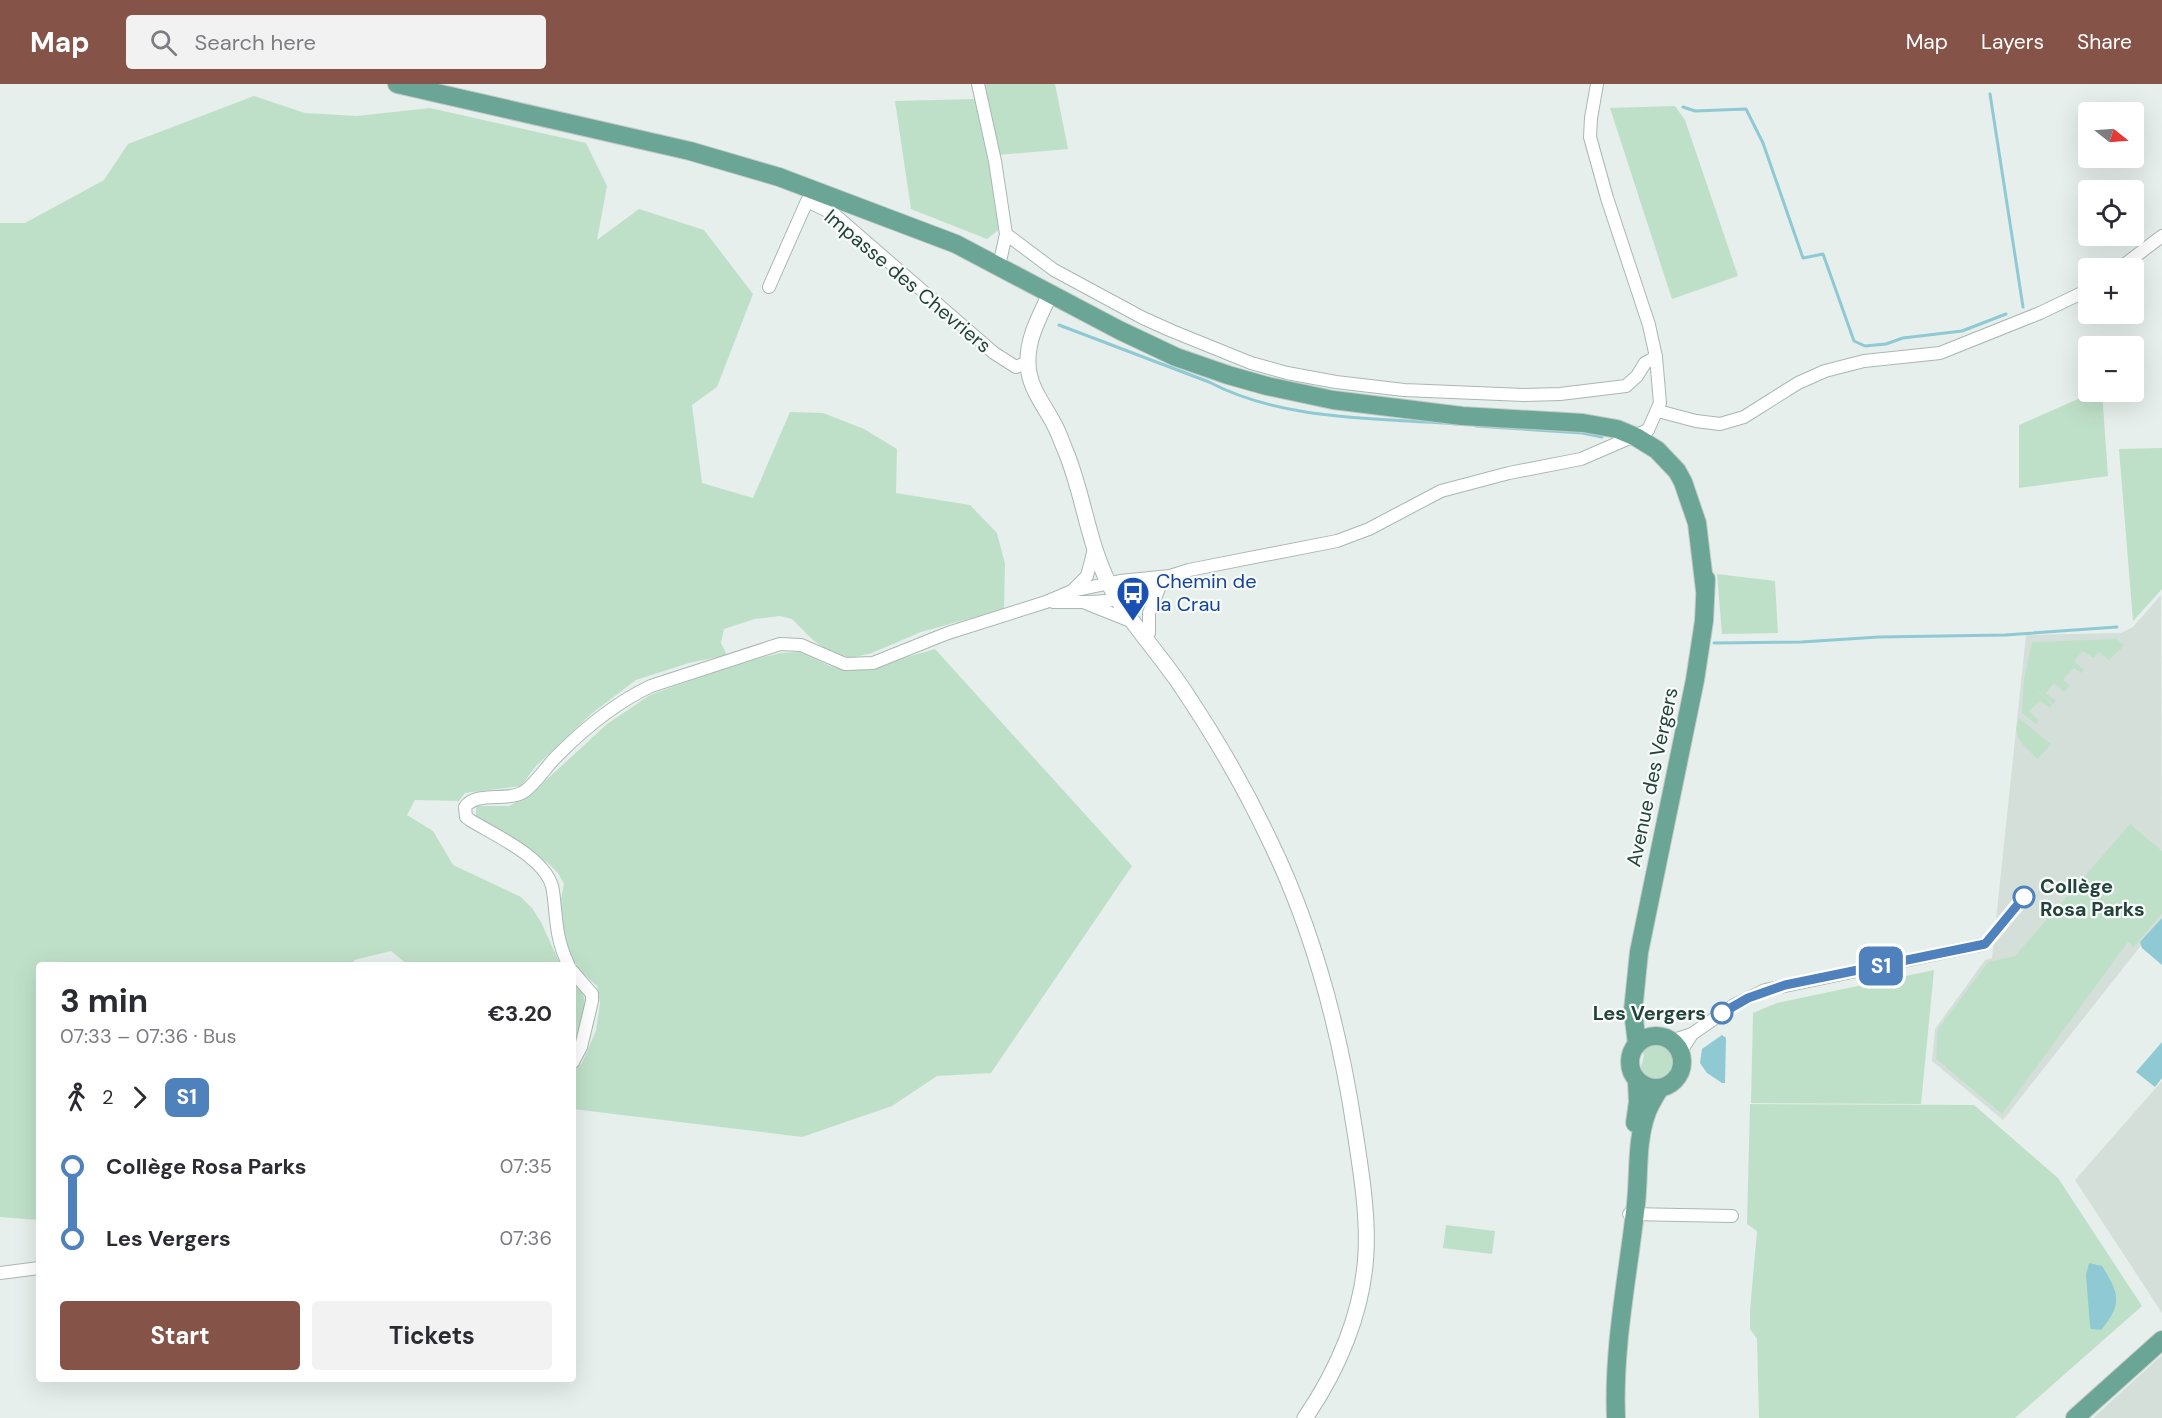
<!DOCTYPE html>
<html lang="en">
<head>
<meta charset="utf-8">
<style>
	body { margin:0; font-family:"DM Sans",sans-serif; background:#f2f2f3; color:#2b2b33; height:100vh; display:flex; flex-direction:column; font-size:22px; white-space:nowrap }
	* { box-sizing:border-box; margin:0 }
	p { font-size:20px; color:#7c7c81 }
	.icon { flex:none; width:33px; height:33px; fill:none; stroke:currentColor; stroke-width:2; stroke-linecap:round; stroke-linejoin:round }
	.map { position:relative; flex:1; overflow:hidden }
	.drawer { position:absolute; left:36px; top:878px; width:540px; height:420px; display:flex; flex-direction:column; background:#fff; border-radius:6px; box-shadow:0 6px 24px #0002 }
	.drawer>* { flex:none }
	.badge { padding:0 12px; border-radius:9px; font-size:21px; line-height:39px }
	.needle { width:39px; rotate:107deg }
	.buttons { position:absolute; left:2078px; top:18px; display:grid; gap:12px }
	.buttons a { display:grid; place-items:center; width:66px; height:66px; border-radius:6px; background:#fff; box-shadow:0 6px 24px #0002; font-size:30px }
	.map>.badge { position:absolute; translate:-50% -50%; box-shadow:0 0 0 3px #fff }
	.legs { display:flex; align-items:center; gap:9px; height:66px; padding:0 24px; font-size:20px }
	.legs p { margin-inline-start:auto }
	.overview { display:flex; align-items:center; justify-content:space-between; height:102px; padding:0 24px }
	h1 { font-size:33px; font-weight:700; line-height:45px }
	.button { display:flex; gap:12px; margin-top:auto; padding:12px 24px }
	.button a { flex:1; height:69px; border-radius:6px; background:#855347; color:#fff; font-size:24px; font-weight:700; line-height:69px; text-align:center }
	.button a+a { background:#f2f2f3; color:#2b2b33 }
	ul { padding:0 24px; list-style:none }
	li { display:flex; align-items:center; gap:21px; height:72px; font-size:22px }
	li i { display:grid; place-items:center; width:9px; height:100%; margin:0 8px; background:currentColor }
	li i::after { content:''; width:15px; height:15px; margin:-8px; border:4px solid; border-radius:50%; background:#fff }
	li p { margin-inline-start:auto }
	li:first-child i { background:linear-gradient(#0000 50%,currentColor 0) }
	li:last-child i { background:linear-gradient(currentColor 50%,#0000 0) }
	header { display:flex; align-items:center; gap:36px; box-sizing:border-box; height:84px; padding:0 30px; background:#855347; color:#fff }
	header strong { font-size:28px }
	nav { display:flex; gap:33px; margin-inline-start:auto; font-size:21px }
	.search { width:420px; height:54px; background:#f2f2f3; display:flex; align-items:center; gap:15px; box-sizing:border-box; padding:0 21px; border-radius:6px; color:#7c7c81; font-size:22px }
	.map>svg:first-child { display:block }
</style>
</head>
<body>
<header>
<strong>Map</strong>
<div class="search"><svg class="icon" aria-label="search" viewBox="0 0 24 24"><circle cx="10" cy="10" r="6"/><path d="M15 15l6 6"/></svg>Search here</div>
<nav><a>Map</a><a>Layers</a><a>Share</a></nav>
</header>
<div class="map">
<svg width="2162" height="1334" viewBox="0 0 2162 1334">
	<rect width="100%" height="100%" fill="#e6efeb"/>
	<!-- built -->
	<g fill="#d4dfda">
		<polygon points="2161,511 2162,835 2003,1036 1932,977 1935,945 1985,876 1992,874 2026,551 2121,549 2133,543"/>
		<polygon points="2162,997 2162,1229 2075,1096"/>
		<polygon points="2162,1271 2162,1334 2093,1334"/>
	</g>
	<!-- green -->
	<g fill="#bfe0c8">
		<polygon points="983,0 1055,0 1068,65 997,71"/>
		<polygon points="254,12 305,29 357,32 430,24 586,59 607,102 597,156 639,125 704,146 753,210 717,303 692,321 702,399 753,414 790,328 823,329 864,345 897,365 896,409 970,421 997,449 1005,480 1004,525 921,548 872,569 850,574 827,566 813,556 792,535 780,532 755,535 724,545 721,559 727,571 689,579 636,596 591,630 536,682 521,702 465,709 459,717 415,716 407,731 433,747 453,781 521,813 532,824 541,838 560,880 407,880 391,867 354,876 355,880 39,880 39,1136 0,1133 0,139 25,139 104,96 128,60"/>
		<polygon points="976,15 1001,144 987,155 911,125 895,17"/>
		<polygon points="1675,22 1685,36 1738,192 1672,215 1610,24"/>
		<polygon points="2094,308 2102,308 2108,392 2019,404 2019,341"/>
		<polygon points="2162,364 2162,505 2133,537 2119,365"/>
		<polygon points="1717,490 1775,497 1778,549 1722,550"/>
		<polygon points="2117,555 2124,562 2109,576 2099,568 2093,574 2083,567 2074,577 2084,586 2081,589 2074,584 2063,595 2070,602 2064,608 2054,599 2046,609 2056,617 2053,620 2033,603 2052,621 2050,624 2040,617 2029,627 2039,637 2036,640 2022,629 2024,595 2032,558"/>
		<polygon points="935,565 1132,782 991,989 937,992 892,1022 802,1053 573,1025 573,987 582,979 596,947 600,919 597,902 575,882 562,851 558,830 564,800 558,789 548,779 476,733 476,722 509,722 531,710 607,640 650,611 739,579 780,569 800,568 830,582 848,587 880,581"/>
		<path d="M 2019,634 L 2051,660 L 2038,675 C 2024,662 2011,654 2019,634 Z"/>
		<polygon points="2130,740 2162,767 2162,829 2134,863 2128,858 2002,1030 1936,975 1938,945 1988,878 2015,872"/>
		<polygon points="1934,886 1921,1020 1751,1019 1753,929 1777,919"/>
		<path d="M 573,895 C 595,917 581,943 573,968 Z"/>
		<path d="M 1654,960 C 1694,961 1667,1018 1640,988 L 1644,971 L 1642,967 Z"/>
		<polygon points="1750,1020 1974,1021 2058,1094 2142,1222 2015,1334 1759,1334 1757,1255 1750,1245 1750,1227 1757,1147 1747,1140"/>
		<polygon points="1446,1141 1495,1147 1492,1170 1443,1164"/>
	</g>
	<!-- water -->
	<g fill="#8ec9d4">
		<polygon points="2162,834 2162,881 2142,864 2140,858"/>
		<polygon points="1722,951 1726,954 1725,999 1722,999 1707,989 1700,979 1702,965"/>
		<polygon points="2162,958 2162,994 2155,1003 2136,988"/>
		<path d="M 2089,1179 L 2102,1182 C 2119,1209 2123,1220 2101,1246 L 2091,1245 L 2090,1242 L 2086,1191 Z"/>
	</g>
	<g fill="none" stroke-linecap="round" stroke-linejoin="round">
		<!-- stream -->
		<g stroke="#8ec9d4" stroke-width="3">
			<polyline points="1990,10 2023,223"/>
			<polyline points="1683,23 1695,27 1746,25 1763,59 1803,174 1823,170 1854,257 1865,262 1886,260 1903,254 1962,247 2006,230"/>
			<path d="M 1059,241 L 1209,298 C 1283,337 1375,334 1457,340"/>
			<polyline points="1476,342 1582,349 1602,353"/>
			<polyline points="1714,559 1801,558 1879,553 2005,551 2117,543"/>
		</g>
		<!-- minor casing -->
		<g stroke="#a8b8b2" stroke-width="14">
			<g id="minor">
				<polyline points="978,0 995,77 1006,150 999,182"/>
				<polyline points="1597,0 1591,34 1590,53 1607,114 1649,241 1656,273 1660,319 1648,346"/>
				<polyline points="1006,150 1054,186 1143,234 1172,247 1251,279 1287,289 1336,298 1404,306 1524,311 1560,310 1626,302 1637,292 1645,279 1656,273"/>
				<polyline points="2120,184 2162,152"/>
				<polyline points="769,203 807,117 834,130 994,269 1016,283 1028,278"/>
				<polyline points="1658,327 1696,337 1720,340 1744,333 1798,299 1825,287 1864,277 1940,269 2040,229 2088,206"/>
				<polyline points="1072,507 1087,492 1094,465"/>
				<polyline points="1053,518 1083,518 1133,538"/>
				<path d="M 1083,518 C 1120,518 1135,512 1167,494"/>
				<polyline points="1149,549 1149,529 1162,497"/>
				<path d="M 568,880 C 555,852 557,836 553,807 C 549,775 496,752 470,736 L 466,733 L 465,723 C 477,706 508,719 525,707 C 538,697 547,681 559,670 C 586,643 617,618 651,602 L 780,560 L 801,561 L 845,580 L 873,579 L 948,549 L 1046,518 L 1072,507 L 1120,497 L 1170,492 L 1189,486 L 1337,457 L 1369,445 L 1441,407 L 1509,389 L 1581,375 L 1648,346"/>
				<polyline points="573,888 592,910 592,917 581,963 573,978"/>
				<polyline points="1671,957 1692,950 1734,921 1765,906 1985,860"/>
				<polyline points="1680,969 1692,950"/>
				<polyline points="1629,1130 1732,1132"/>
				<polyline points="0,1189 39,1184"/>
			</g>
		</g>
		<!-- tertiary casing -->
		<g stroke="#a8b8b2" stroke-width="17">
			<path id="tertiary" d="M 1050,210 C 1040,232 1027,254 1028,279 C 1028,302 1044,321 1054,340 C 1059,349 1062,359 1066,368 C 1084,412 1088,460 1110,502 C 1129,538 1158,568 1181,602 C 1214,651 1244,702 1269,755 C 1314,847 1340,947 1355,1048 C 1361,1087 1368,1129 1366,1169 C 1363,1228 1338,1286 1305,1334"/>
		</g>
		<!-- primary casing -->
		<g stroke="#c2cac8" stroke-width="20">
			<g id="primary">
				<polyline points="397,0 690,67 779,93 956,160 1119,246 1176,273 1228,291 1267,302 1333,316 1462,332 1583,339 1617,345 1636,353 1657,366 1677,387 1683,398 1697,439 1705,506"/>
				<circle cx="1656" cy="978" r="26"/>
				<polyline points="1637,960 1633,927 1639,868 1695,596 1704,537 1706,495"/>
				<polyline points="1635,1039 1638,1018 1637,997"/>
				<path d="M 1616,1334 C 1613,1265 1627,1197 1635,1128 C 1640,1095 1635,1060 1647,1028 C 1650,1020 1655,1012 1660,1004"/>
				<polyline points="2075,1334 2162,1256"/>
			</g>
		</g>
		<!-- minor -->
		<use href="#minor" stroke="#fff" stroke-width="12"/>
		<!-- tertiary -->
		<use href="#tertiary" stroke="#fff" stroke-width="15"/>
		<!-- primary -->
		<use href="#primary" stroke="#6aa596" stroke-width="18"/>
	</g>
	<g fill="none" stroke-linecap="round" stroke-linejoin="round">
		<!-- line-1 casing -->
		<g stroke="#fff" stroke-width="14">
			<polyline id="line-1" points="1722,929 1748,914 1785,901 1985,860 2024,813"/>
		</g>
		<!-- line-1 -->
		<use href="#line-1" stroke="#4f81bd" stroke-width="9"/>
	</g>
	<!-- icons -->
	<defs>
		<g id="bus-pin" transform="scale(1.725)"><path d="M0 17L-7.5 6A9.5 9.5 0 1 1 7.5 6Z" fill="#1a4fb4" stroke="#f7fbf9"/><path d="M-5-6H5V4H4V6H2V4H-2V6H-4V4H-5ZM-3.5-4V0h7V-4ZM-3.5 1.2v1.5H-2V1.2ZM2 1.2v1.5H3.5V1.2Z" fill="#fff"/></g>
	</defs>
	<g fill-rule="evenodd">
		<use href="#bus-pin" x="1133" y="509"/>
	</g>
	<!-- markers -->
	<g fill="#fff" stroke="#4f81bd" stroke-width="3">
		<circle cx="2024" cy="813" r="10"/>
		<circle cx="1722" cy="929" r="10"/>
	</g>
	<g text-anchor="middle" stroke-width="4.5" stroke-linejoin="round" paint-order="stroke">
		<!-- street labels -->
		<g font-size="20" fill="#24423a" stroke="#f7fbf9">
			<text transform="translate(908 197) rotate(40)" y="7">Impasse des Chevriers</text>
			<text transform="translate(1652 693) rotate(-78)" y="7">Avenue des Vergers</text>
		</g>
		<!-- transit labels -->
		<g font-size="20" fill="#164399" stroke="#f7fbf9" text-anchor="start">
			<text x="1156" y="504">Chemin de<tspan x="1156" dy="23">la Crau</tspan></text>
		</g>
		<!-- stop labels -->
		<g font-size="20" font-weight="bold" fill="#24423a" stroke="#f7fbf9" text-anchor="start">
			<text x="2040" y="809">Collège<tspan x="2040" dy="23">Rosa Parks</tspan></text>
			<text x="1706" y="936" text-anchor="end">Les Vergers</text>
		</g>
	</g>
</svg>
<div class="buttons">
<a><svg class="needle" viewBox="-14 -14 28 28"><path d="M0-13l5 13h-10z" fill="#e53935"/><path d="M0 13l5-13h-10z" fill="#7c7c81"/></svg></a>
<a><svg class="icon" aria-label="locate" viewBox="0 0 24 24"><circle cx="12" cy="12" r="6"/><path d="M12 2v4M12 18v4M2 12h4M18 12h4"/></svg></a>
<a>+</a>
<a>−</a>
</div>
<b class="badge" style="left:1881px;top:882px;background:#4f81bd;color:#fff">S1</b>
<section class="drawer">
<div class="overview"><div><h1>3 min</h1><p>07:33 – 07:36 · Bus</p></div><b>€3.20</b></div>
<div class="legs"><svg class="icon" aria-label="walk" viewBox="0 0 24 24"><circle cx="13" cy="4" r="2"/><path d="M13 8l-2 6 4 7M11 14l-3 7M7 12l3-4h3l4 4"/></svg>2<svg class="icon" aria-label="forward" viewBox="0 0 24 24"><path d="M9 5l7 7-7 7"/></svg><b class="badge" style="background:#4f81bd;color:#fff">S1</b></div>
<ul>
<li><i style="color:#4f81bd"></i><b>Collège Rosa Parks</b><p>07:35</p></li>
<li><i style="color:#4f81bd"></i><b>Les Vergers</b><p>07:36</p></li>
</ul>
<div class="button"><a>Start</a><a>Tickets</a></div>
</section>
</div>
</body>
</html>
